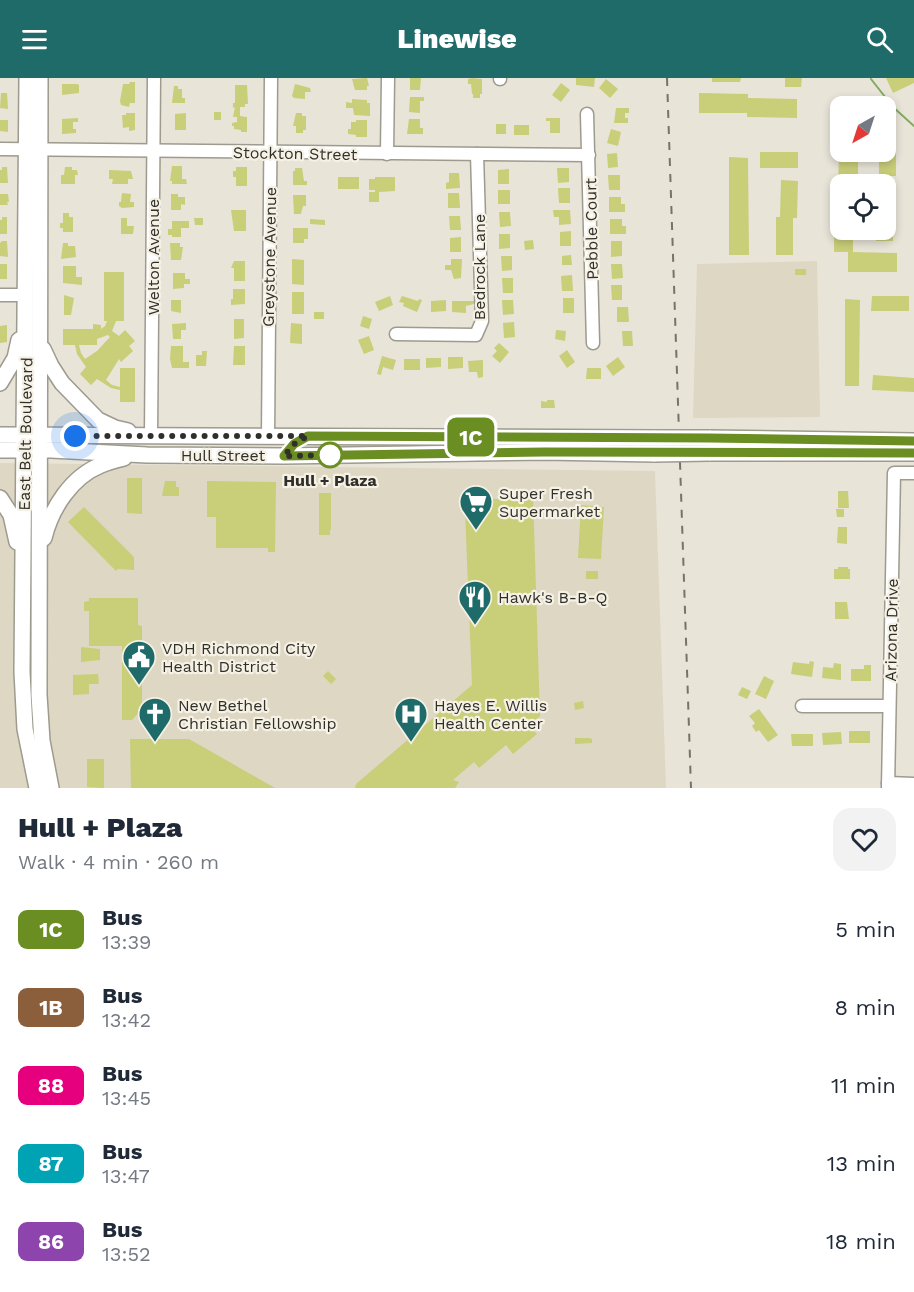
<!DOCTYPE html>
<html lang="en">
<head>
<meta charset="utf-8">
<style>
	body { margin:0; font-family:"Work Sans",sans-serif; background:#f2f2f3; color:#1f2937; height:100vh; display:flex; flex-direction:column; font-size:22px; white-space:nowrap }
	* { box-sizing:border-box; margin:0 }
	p { font-size:20px; color:#747a83 }
	.icon { flex:none; width:33px; height:33px; fill:none; stroke:currentColor; stroke-width:2; stroke-linecap:round; stroke-linejoin:round }
	.map { position:relative; height:710px; overflow:hidden }
	.details { display:flex; flex-direction:column; background:#fff; flex:1 }
	.details>* { flex:none }
	.badge { padding:0 12px; border-radius:9px; font-size:21px; line-height:39px }
	.needle { width:39px; rotate:219deg }
	.controls { position:absolute; left:830px; top:18px; display:grid; gap:12px }
	.controls a { display:grid; place-items:center; width:66px; height:66px; border-radius:12px; background:#fff; box-shadow:0 3px 9px #0003; font-size:30px }
	.you { position:absolute; width:30px; height:30px; margin:-15px; border:4px solid #fff; border-radius:50%; background:#1a73e8; box-shadow:0 0 0 9px #1a73e833 }
	.map>.badge { position:absolute; translate:-50% -50%; box-shadow:0 0 0 3px #fff }
	.round { display:grid; place-items:center; flex:none; width:63px; height:63px; border-radius:18px; background:#f2f2f3 }
	.head { display:flex; align-items:center; justify-content:space-between; height:102px; padding:0 18px }
	h1 { font-size:28px; font-weight:800; line-height:45px }
	ul { padding:0; list-style:none }
	li { display:flex; align-items:center; gap:18px; height:78px; padding:0 18px }
	li div { flex:1 }
	li b { display:block; font-size:22px }
	li em { font-style:normal }
	li .badge { min-width:66px; font-weight:700; text-align:center }
	header { display:flex; justify-content:space-between; align-items:center; height:78px; padding:0 18px; background:#1f6b6a; color:#fff; font-size:27px; font-weight:800 }
	.map>svg:first-child { display:block }
</style>
</head>
<body>
<header><svg class="icon" aria-label="menu" viewBox="0 0 24 24"><path d="M4 6h16M4 12h16M4 18h16"/></svg>Linewise<svg class="icon" aria-label="search" viewBox="0 0 24 24"><circle cx="10" cy="10" r="6"/><path d="M15 15l6 6"/></svg></header>
<div class="map">
<svg width="914" height="710" viewBox="0 0 914 710">
	<rect width="100%" height="100%" fill="#e8e4d8"/>
	<!-- built -->
	<g fill="#ded7c4">
		<polygon points="817,183 820,339 693,340 697,186"/>
		<polygon points="0,385 655,393 666,710 0,710"/>
	</g>
	<g fill="none" stroke-linecap="round" stroke-linejoin="round">
		<!-- stream -->
		<polyline stroke="#82a961" stroke-width="2" points="871,1 893,29 914,48"/>
	</g>
	<!-- building -->
	<g fill="#c9ce79" fill-rule="evenodd">
		<polygon points="367,0 369,8 367,8 367,12 355,12 352,1"/>
		<polygon points="410,0 421,0 420,12 410,12"/>
		<polygon points="472,0 482,1 482,16 480,16 480,20 473,20 473,16 472,16 471,6 468,6 468,1"/>
		<polygon points="576,0 595,0 594,9 576,7"/>
		<polygon points="712,0 741,0 740,4 712,4"/>
		<polygon points="785,0 802,0 801,9 785,9"/>
		<polygon points="886,0 914,0 914,5 893,15"/>
		<polygon points="606,1 618,11 610,20 599,10"/>
		<polygon points="130,4 135,4 135,25 130,25 129,29 121,27 120,23 123,6 129,6"/>
		<polygon points="561,5 570,12 561,24 552,17"/>
		<polygon points="62,6 77,6 79,7 79,15 62,17"/>
		<polygon points="295,6 310,10 311,14 305,14 305,21 294,20 292,18"/>
		<polygon points="235,7 247,7 248,26 245,26 245,29 240,29 240,38 247,39 247,54 241,54 241,52 234,51 234,48 232,48 232,45 237,44 237,39 233,39 235,29 233,30 233,25 235,25"/>
		<polygon points="174,8 178,8 178,11 182,11 182,20 185,20 185,25 172,25"/>
		<polygon points="1,15 7,15 8,31 0,30"/>
		<polygon points="699,15 748,16 748,20 797,21 797,40 747,39 747,35 699,35"/>
		<polygon points="410,19 424,19 424,23 420,23 420,35 409,34"/>
		<polygon points="352,21 367,22 367,25 370,25 370,38 354,37 353,30 346,30 346,24 352,25"/>
		<polygon points="616,30 629,30 629,35 625,35 625,40 628,40 628,45 614,45"/>
		<rect x="214" y="34" width="7" height="8"/>
		<polygon points="126,35 135,35 135,52 129,53 129,49 123,50 122,37 126,37"/>
		<polygon points="186,35 186,52 175,52 175,36"/>
		<polygon points="296,35 302,35 302,38 306,38 306,52 303,52 303,55 296,55 296,48 293,48"/>
		<polygon points="78,40 78,44 73,44 73,51 76,51 76,55 62,56 62,41"/>
		<polygon points="546,40 560,40 560,55 550,55 550,43 546,43"/>
		<polygon points="409,41 420,41 420,50 423,50 423,56 407,56"/>
		<polygon points="0,42 8,42 8,54 0,53"/>
		<polygon points="356,42 367,42 367,59 356,59 356,57 348,56 348,51 351,51 351,44 356,44"/>
		<rect x="496" y="46" width="10" height="10"/>
		<rect x="831" y="46" width="9" height="19"/>
		<rect x="514" y="47" width="15" height="10"/>
		<polygon points="611,51 621,54 618,68 607,65"/>
		<polygon points="885,61 896,61 896,98 890,98 890,125 893,126 893,163 876,163 876,152 885,152 885,106 871,106 871,98 879,97 879,74 885,74"/>
		<rect x="760" y="74" width="38" height="16"/>
		<polygon points="617,75 618,89 608,90 607,76"/>
		<polygon points="839,78 858,78 858,106 838,106"/>
		<polygon points="729,79 748,80 749,177 729,177"/>
		<polygon points="172,88 182,88 182,101 186,101 187,106 172,106 172,103 170,103"/>
		<polygon points="2,89 7,89 8,105 0,105 0,92 2,92"/>
		<polygon points="65,89 72,89 72,92 77,92 78,97 75,97 75,106 61,106 61,97 64,97"/>
		<polygon points="236,89 247,89 247,108 236,108 236,99 233,99 233,93 236,93"/>
		<polygon points="295,90 302,90 304,103 307,103 307,107 293,107 293,93 295,93"/>
		<polygon points="557,90 569,90 569,104 558,105"/>
		<polygon points="509,91 509,106 498,106 498,92"/>
		<polygon points="109,92 131,93 133,101 128,101 128,106 112,106 113,101 109,101"/>
		<polygon points="449,95 459,95 460,110 446,111 446,105 449,104"/>
		<polygon points="608,97 620,97 620,112 609,112"/>
		<rect x="338" y="99" width="21" height="12"/>
		<polygon points="375,99 395,99 395,113 379,114 379,124 369,124 369,114 375,114 375,112 369,112 369,101 375,101"/>
		<polygon points="781,102 798,103 797,140 793,140 793,177 776,177 776,139 780,139"/>
		<polygon points="558,110 570,110 570,125 559,125"/>
		<rect x="498" y="112" width="12" height="14"/>
		<polygon points="122,115 131,116 130,124 134,124 134,129 122,130 119,128 119,124 121,124"/>
		<polygon points="448,115 459,115 460,130 448,130"/>
		<polygon points="0,116 8,116 9,124 7,124 8,127 0,127"/>
		<polygon points="171,116 178,116 178,119 185,119 185,127 181,126 181,132 171,132"/>
		<polygon points="293,117 306,117 306,128 303,128 301,136 294,136"/>
		<polygon points="609,119 621,119 621,126 625,126 625,134 609,134"/>
		<polygon points="834,126 840,126 840,152 853,152 853,174 897,175 897,194 848,194 848,174 834,174"/>
		<polygon points="231,132 246,132 246,153 234,153"/>
		<polygon points="553,132 570,132 571,146 559,147 559,139 554,139"/>
		<polygon points="499,134 510,134 511,148 500,149"/>
		<polygon points="63,135 69,135 69,139 73,139 73,154 63,154 63,150 60,150 60,145 63,145"/>
		<polygon points="449,138 460,138 461,152 450,152"/>
		<polygon points="2,139 7,139 7,156 0,156 0,142 2,142"/>
		<polygon points="121,140 127,140 127,148 134,148 133,156 121,156"/>
		<polygon points="194,140 203,140 203,147 195,147"/>
		<polygon points="310,141 325,142 325,147 310,146"/>
		<polygon points="610,141 622,141 622,148 626,148 626,156 610,156"/>
		<polygon points="172,143 189,143 189,150 181,150 181,159 172,159 172,157 168,157 168,151 172,151"/>
		<polygon points="293,150 308,150 308,161 304,161 304,165 293,165"/>
		<polygon points="571,153 571,168 560,168 560,154"/>
		<polygon points="499,156 510,156 510,170 499,171"/>
		<polygon points="461,159 461,174 450,174 450,160"/>
		<polygon points="533,162 534,171 525,172 524,163"/>
		<polygon points="2,163 7,163 8,179 0,178 0,165"/>
		<polygon points="611,163 622,163 622,178 611,179"/>
		<polygon points="63,165 68,165 68,168 75,168 76,179 61,181"/>
		<polygon points="170,165 180,165 180,169 183,169 181,182 171,182"/>
		<polygon points="571,177 572,187 562,187 562,178"/>
		<polygon points="501,178 512,178 512,192 502,193"/>
		<polygon points="292,181 304,182 304,207 292,206"/>
		<polygon points="451,181 462,181 461,200 454,201 451,192 445,192 445,187 451,187"/>
		<polygon points="234,183 245,183 245,203 234,203 234,190 231,190"/>
		<rect x="0" y="186" width="7" height="15"/>
		<polygon points="611,186 622,186 623,200 612,201"/>
		<polygon points="63,188 76,188 76,199 82,199 82,207 63,205"/>
		<rect x="795" y="191" width="11" height="6"/>
		<path d="M 104,194 L 124,194 L 124,243 L 116,243 L 112,253 L 119,258 L 125,252 L 135,263 L 129,268 L 133,273 L 121,284 L 119,281 L 106,302 L 112,307 L 120,309 L 120,290 L 135,290 L 135,324 L 120,324 L 120,312 L 111,310 L 97,301 L 91,307 L 80,296 L 86,289 L 77,276 L 75,267 L 63,267 L 63,251 L 93,251 L 93,246 L 101,247 L 101,251 L 105,248 L 107,243 L 104,243 ZM 108,257 L 110,259 L 97,273 L 85,281 L 81,275 L 79,267 L 97,267 L 97,261 Z"/>
		<polygon points="173,195 185,195 185,201 190,201 190,206 184,206 184,210 173,211"/>
		<polygon points="572,197 573,213 562,213 561,198"/>
		<polygon points="502,200 513,200 513,215 503,215"/>
		<polygon points="611,207 622,207 622,222 612,222"/>
		<polygon points="233,211 245,211 245,226 231,227 231,221 233,221"/>
		<rect x="292" y="214" width="12" height="22"/>
		<polygon points="64,217 74,220 71,237 64,237"/>
		<polygon points="390,218 393,227 379,233 375,224"/>
		<polygon points="402,218 418,223 419,221 422,222 417,234 403,228 404,225 399,224"/>
		<polygon points="872,218 909,218 909,233 871,233"/>
		<rect x="563" y="220" width="11" height="15"/>
		<polygon points="845,221 860,222 859,308 845,308"/>
		<polygon points="171,222 181,222 181,235 171,233"/>
		<polygon points="446,222 446,233 431,234 431,223"/>
		<polygon points="502,222 513,222 514,236 503,237"/>
		<polygon points="452,223 474,223 474,226 466,228 466,235 452,234"/>
		<polygon points="617,229 628,229 629,244 617,244"/>
		<rect x="314" y="234" width="10" height="7"/>
		<polygon points="363,238 372,241 369,251 360,248"/>
		<polygon points="234,241 244,241 244,260 234,261"/>
		<polygon points="514,244 515,259 504,260 503,245"/>
		<polygon points="186,245 186,252 181,252 181,261 173,261 172,246"/>
		<polygon points="291,245 302,246 302,266 290,265"/>
		<polygon points="7,247 7,264 0,265 0,248"/>
		<polygon points="556,252 566,253 565,263 555,261"/>
		<polygon points="622,253 632,253 633,268 623,268"/>
		<polygon points="369,258 374,272 364,276 358,262"/>
		<polygon points="499,265 509,274 500,285 492,278 497,273 494,270"/>
		<polygon points="171,268 183,268 183,284 189,284 189,290 172,290 170,281"/>
		<polygon points="234,268 245,268 245,287 233,287"/>
		<polygon points="567,272 575,284 567,290 559,278"/>
		<polygon points="202,273 207,273 206,288 196,288 196,277 202,277"/>
		<polygon points="382,278 396,282 393,292 383,289 381,297 377,296"/>
		<polygon points="448,279 463,279 463,290 448,291"/>
		<polygon points="618,279 625,289 613,298 606,288"/>
		<polygon points="426,280 441,280 441,289 426,290"/>
		<rect x="404" y="281" width="16" height="11"/>
		<polygon points="483,282 483,299 478,300 477,294 469,294 468,283"/>
		<polygon points="587,290 601,290 601,301 586,301"/>
		<polygon points="873,297 914,300 914,314 872,312"/>
		<polygon points="547,322 554,322 555,330 541,330 541,323 547,324"/>
		<polygon points="127,400 142,400 142,436 127,435"/>
		<polygon points="165,403 176,403 176,409 179,409 179,418 162,418"/>
		<polygon points="207,403 276,404 275,474 268,474 268,470 216,470 216,439 207,439"/>
		<polygon points="838,413 848,413 849,430 838,430"/>
		<polygon points="319,415 331,415 331,452 330,452 330,457 319,457"/>
		<polygon points="522,416 533,417 540,638 529,648 537,656 513,676 506,667 479,690 474,684 453,702 459,704 455,710 355,710 356,706 472,607 465,432 471,432 471,422 522,420"/>
		<polygon points="581,427 604,429 601,481 578,480"/>
		<polygon points="84,429 132,477 134,480 134,492 118,491 116,493 68,444"/>
		<polygon points="836,431 844,431 844,439 837,439"/>
		<polygon points="838,449 847,449 847,466 837,465"/>
		<polygon points="838,489 848,489 848,491 850,491 850,501 834,501 834,491 838,491"/>
		<rect x="586" y="493" width="12" height="8"/>
		<polygon points="89,520 138,520 138,547 142,548 142,631 132,642 122,642 122,568 89,568 89,533 84,533 84,524 89,523"/>
		<polygon points="835,524 847,524 849,541 835,541"/>
		<polygon points="81,569 100,571 100,582 81,584"/>
		<polygon points="810,583 814,584 812,599 791,596 793,584 809,586"/>
		<polygon points="834,585 841,586 841,602 822,600 823,589 833,590"/>
		<polygon points="864,587 871,587 871,603 851,603 851,591 864,591"/>
		<polygon points="328,593 336,601 331,606 323,598"/>
		<polygon points="98,596 99,606 89,606 89,616 73,617 73,597"/>
		<polygon points="764,598 774,603 766,621 755,616"/>
		<polygon points="742,609 751,613 747,621 738,617"/>
		<polygon points="583,623 584,630 575,632 574,625"/>
		<polygon points="759,631 778,657 768,664 759,652 756,654 752,648 755,645 749,638"/>
		<rect x="849" y="653" width="21" height="12"/>
		<polygon points="841,654 842,666 823,667 822,655"/>
		<polygon points="791,656 813,656 813,668 792,668"/>
		<polygon points="575,660 589,660 592,661 592,665 575,666"/>
		<polygon points="130,661 189,661 275,710 131,710"/>
		<polygon points="87,681 104,681 104,710 87,709"/>
	</g>
	<g fill="none" stroke-linecap="round" stroke-linejoin="round">
		<!-- minor casing -->
		<g stroke="#9d9a8f" stroke-width="15">
			<g id="minor">
				<polyline points="500,1 500,0"/>
				<polyline points="587,36 593,265"/>
				<polyline points="0,71 589,77"/>
				<polyline points="387,76 388,0"/>
				<polyline points="0,217 26,217"/>
				<polyline points="396,256 476,257 482,243 477,76"/>
				<polyline points="151,358 154,0"/>
				<polyline points="268,359 271,0"/>
				<polyline points="802,628 889,628"/>
				<polyline points="888,705 914,706"/>
				<polyline points="888,710 894,395 914,395"/>
			</g>
		</g>
		<!-- major casing -->
		<g stroke="#9d9a8f" stroke-width="18">
			<g id="major">
				<polyline points="27,0 22,594 25,651 37,710"/>
				<polyline points="40,0 39,617 42,663 51,710"/>
				<polyline points="43,271 51,288 62,305 98,342 115,350 128,353"/>
				<polyline points="0,305 15,280 19,262"/>
				<polyline points="0,357 655,360"/>
				<polyline points="709,360 914,363"/>
				<polyline points="0,372 51,372 147,377 284,378 544,374 655,376"/>
				<polyline points="709,375 914,375"/>
				<polyline points="0,420 11,437 17,464"/>
				<path d="M 44,460 C 51,431 71,399 101,387 C 108,384 116,382 124,380"/>
			</g>
		</g>
		<!-- minor -->
		<use href="#minor" stroke="#fff" stroke-width="12"/>
		<!-- major -->
		<use href="#major" stroke="#fff" stroke-width="15"/>
		<!-- rail -->
		<polyline stroke="#76736b" stroke-width="2" stroke-dasharray="8 8" stroke-linecap="butt" points="667,0 691,710"/>
		<!-- major-bridge casing -->
		<g stroke="#9d9a8f" stroke-width="18" stroke-linecap="butt">
			<g id="major-bridge">
				<polyline points="655,360 709,360"/>
				<polyline points="655,376 709,375"/>
			</g>
		</g>
		<!-- major-bridge -->
		<use href="#major-bridge" stroke="#fff" stroke-width="15"/>
	</g>
	<g fill="none" stroke-linecap="round" stroke-linejoin="round">
		<!-- line casing -->
		<g stroke="#fff" stroke-width="14">
			<polyline id="line" points="914,363 709,360 308,358 294,366 284,378 544,374 914,375"/>
		</g>
		<!-- line -->
		<use href="#line" stroke="#6b8e23" stroke-width="9"/>
		<!-- walk -->
		<polyline stroke="#312f2a" stroke-width="6" stroke-dasharray="0 10.8" points="75,358 308,358 294,366 284,378 330,377"/>
	</g>
	<!-- icons -->
	<defs>
		<g id="supermarket-pin" transform="scale(1.725)"><path d="M0 17L-7.5 6A9.5 9.5 0 1 1 7.5 6Z" fill="#1f6b6a" stroke="#f5f1e5"/><path d="M-6-5.5h2.5l.6 2H6L4.5 2H-2.5L-4.4-4H-6ZM-1.5 3.2a1.3 1.3 0 1 0 .1 0ZM3 3.2a1.3 1.3 0 1 0 .1 0Z" fill="#fff"/></g>
		<g id="restaurant-pin" transform="scale(1.725)"><path d="M0 17L-7.5 6A9.5 9.5 0 1 1 7.5 6Z" fill="#1f6b6a" stroke="#f5f1e5"/><path d="M-5-6h1v4h1v-4h1v4h1v-4h1v5L-1.5 .5V6h-2V.5L-5-1ZM5-6V6H3V1.5H1.5Q1.5-4 5-6Z" fill="#fff"/></g>
		<g id="civic-pin" transform="scale(1.725)"><path d="M0 17L-7.5 6A9.5 9.5 0 1 1 7.5 6Z" fill="#1f6b6a" stroke="#f5f1e5"/><path d="M-.6-6.5H3V-4.5H.6V-3L4-1V1h2V6H-6V1h2V-1L-.6-3ZM-1.2 2.5V6h2.4V2.5Z" fill="#fff"/></g>
		<g id="church-pin" transform="scale(1.725)"><path d="M0 17L-7.5 6A9.5 9.5 0 1 1 7.5 6Z" fill="#1f6b6a" stroke="#f5f1e5"/><path d="M-1.2-6h2.4v3.5h3.3v2.4h-3.3V6h-2.4V-.1h-3.3v-2.4h3.3Z" fill="#fff"/></g>
		<g id="hospital-pin" transform="scale(1.725)"><path d="M0 17L-7.5 6A9.5 9.5 0 1 1 7.5 6Z" fill="#1f6b6a" stroke="#f5f1e5"/><path d="M-5-5h3v3.5h4V-5h3V5h-3V1.5h-4V5h-3Z" fill="#fff"/></g>
	</defs>
	<g fill-rule="evenodd">
		<use href="#supermarket-pin" x="476" y="424"/>
		<use href="#restaurant-pin" x="475" y="519"/>
		<use href="#civic-pin" x="139" y="579"/>
		<use href="#church-pin" x="155" y="636"/>
		<use href="#hospital-pin" x="411" y="636"/>
	</g>
	<!-- markers -->
	<circle fill="#fff" stroke="#6b8e23" stroke-width="3" cx="330" cy="377" r="12"/>
	<g text-anchor="middle" stroke-width="4.5" stroke-linejoin="round" paint-order="stroke">
		<!-- street labels -->
		<g font-size="16" fill="#312f2a" stroke="#f5f1e5">
			<text transform="translate(295 75) rotate(1)" y="6">Stockton Street</text>
			<text transform="translate(591 151) rotate(-91)" y="6">Pebble Court</text>
			<text transform="translate(153 179) rotate(-90)" y="6">Welton Avenue</text>
			<text transform="translate(269 179) rotate(-89)" y="6">Greystone Avenue</text>
			<text transform="translate(479 189) rotate(-90)" y="6">Bedrock Lane</text>
			<text transform="translate(25 356) rotate(-89)" y="6">East Belt Boulevard</text>
			<text x="223" y="383">Hull Street</text>
			<text transform="translate(891 552) rotate(-89)" y="6">Arizona Drive</text>
		</g>
		<!-- stop labels -->
		<g font-size="16" font-weight="bold" fill="#312f2a" stroke="#f5f1e5">
			<text x="330" y="408">Hull + Plaza</text>
		</g>
		<!-- poi labels -->
		<g font-size="16" fill="#312f2a" stroke="#f5f1e5" text-anchor="start">
			<text x="499" y="421">Super Fresh<tspan x="499" dy="18">Supermarket</tspan></text>
			<text x="498" y="525">Hawk's B-B-Q</text>
			<text x="162" y="576">VDH Richmond City<tspan x="162" dy="18">Health District</tspan></text>
			<text x="178" y="633">New Bethel<tspan x="178" dy="18">Christian Fellowship</tspan></text>
			<text x="434" y="633">Hayes E. Willis<tspan x="434" dy="18">Health Center</tspan></text>
		</g>
	</g>
</svg>
<div class="controls">
<a><svg class="needle" viewBox="-14 -14 28 28"><path d="M0-13l5 13h-10z" fill="#e53935"/><path d="M0 13l5-13h-10z" fill="#747a83"/></svg></a>
<a><svg class="icon" aria-label="locate" viewBox="0 0 24 24"><circle cx="12" cy="12" r="6"/><path d="M12 2v4M12 18v4M2 12h4M18 12h4"/></svg></a>
</div>
<div class="you" style="left:75px;top:358px"></div>
<b class="badge" style="left:471px;top:359px;background:#6b8e23;color:#fff">1C</b>
</div>
<section class="details">
<div class="head"><div><h1>Hull + Plaza</h1><p>Walk · 4 min · 260 m</p></div><a class="round"><svg class="icon" aria-label="heart" viewBox="0 0 24 24"><path d="M12 20l-8-8c-3-5 5-10 8-4 3-6 11-1 8 4z"/></svg></a></div>
<ul>
<li><span class="badge" style="background:#6b8e23;color:#fff">1C</span><div><b>Bus</b><p>13:39</p></div><em>5 min</em></li>
<li><span class="badge" style="background:#8b5e3c;color:#fff">1B</span><div><b>Bus</b><p>13:42</p></div><em>8 min</em></li>
<li><span class="badge" style="background:#e6007e;color:#fff">88</span><div><b>Bus</b><p>13:45</p></div><em>11 min</em></li>
<li><span class="badge" style="background:#00a3b4;color:#fff">87</span><div><b>Bus</b><p>13:47</p></div><em>13 min</em></li>
<li><span class="badge" style="background:#8e44ad;color:#fff">86</span><div><b>Bus</b><p>13:52</p></div><em>18 min</em></li>
</ul>
</section>
</body>
</html>
